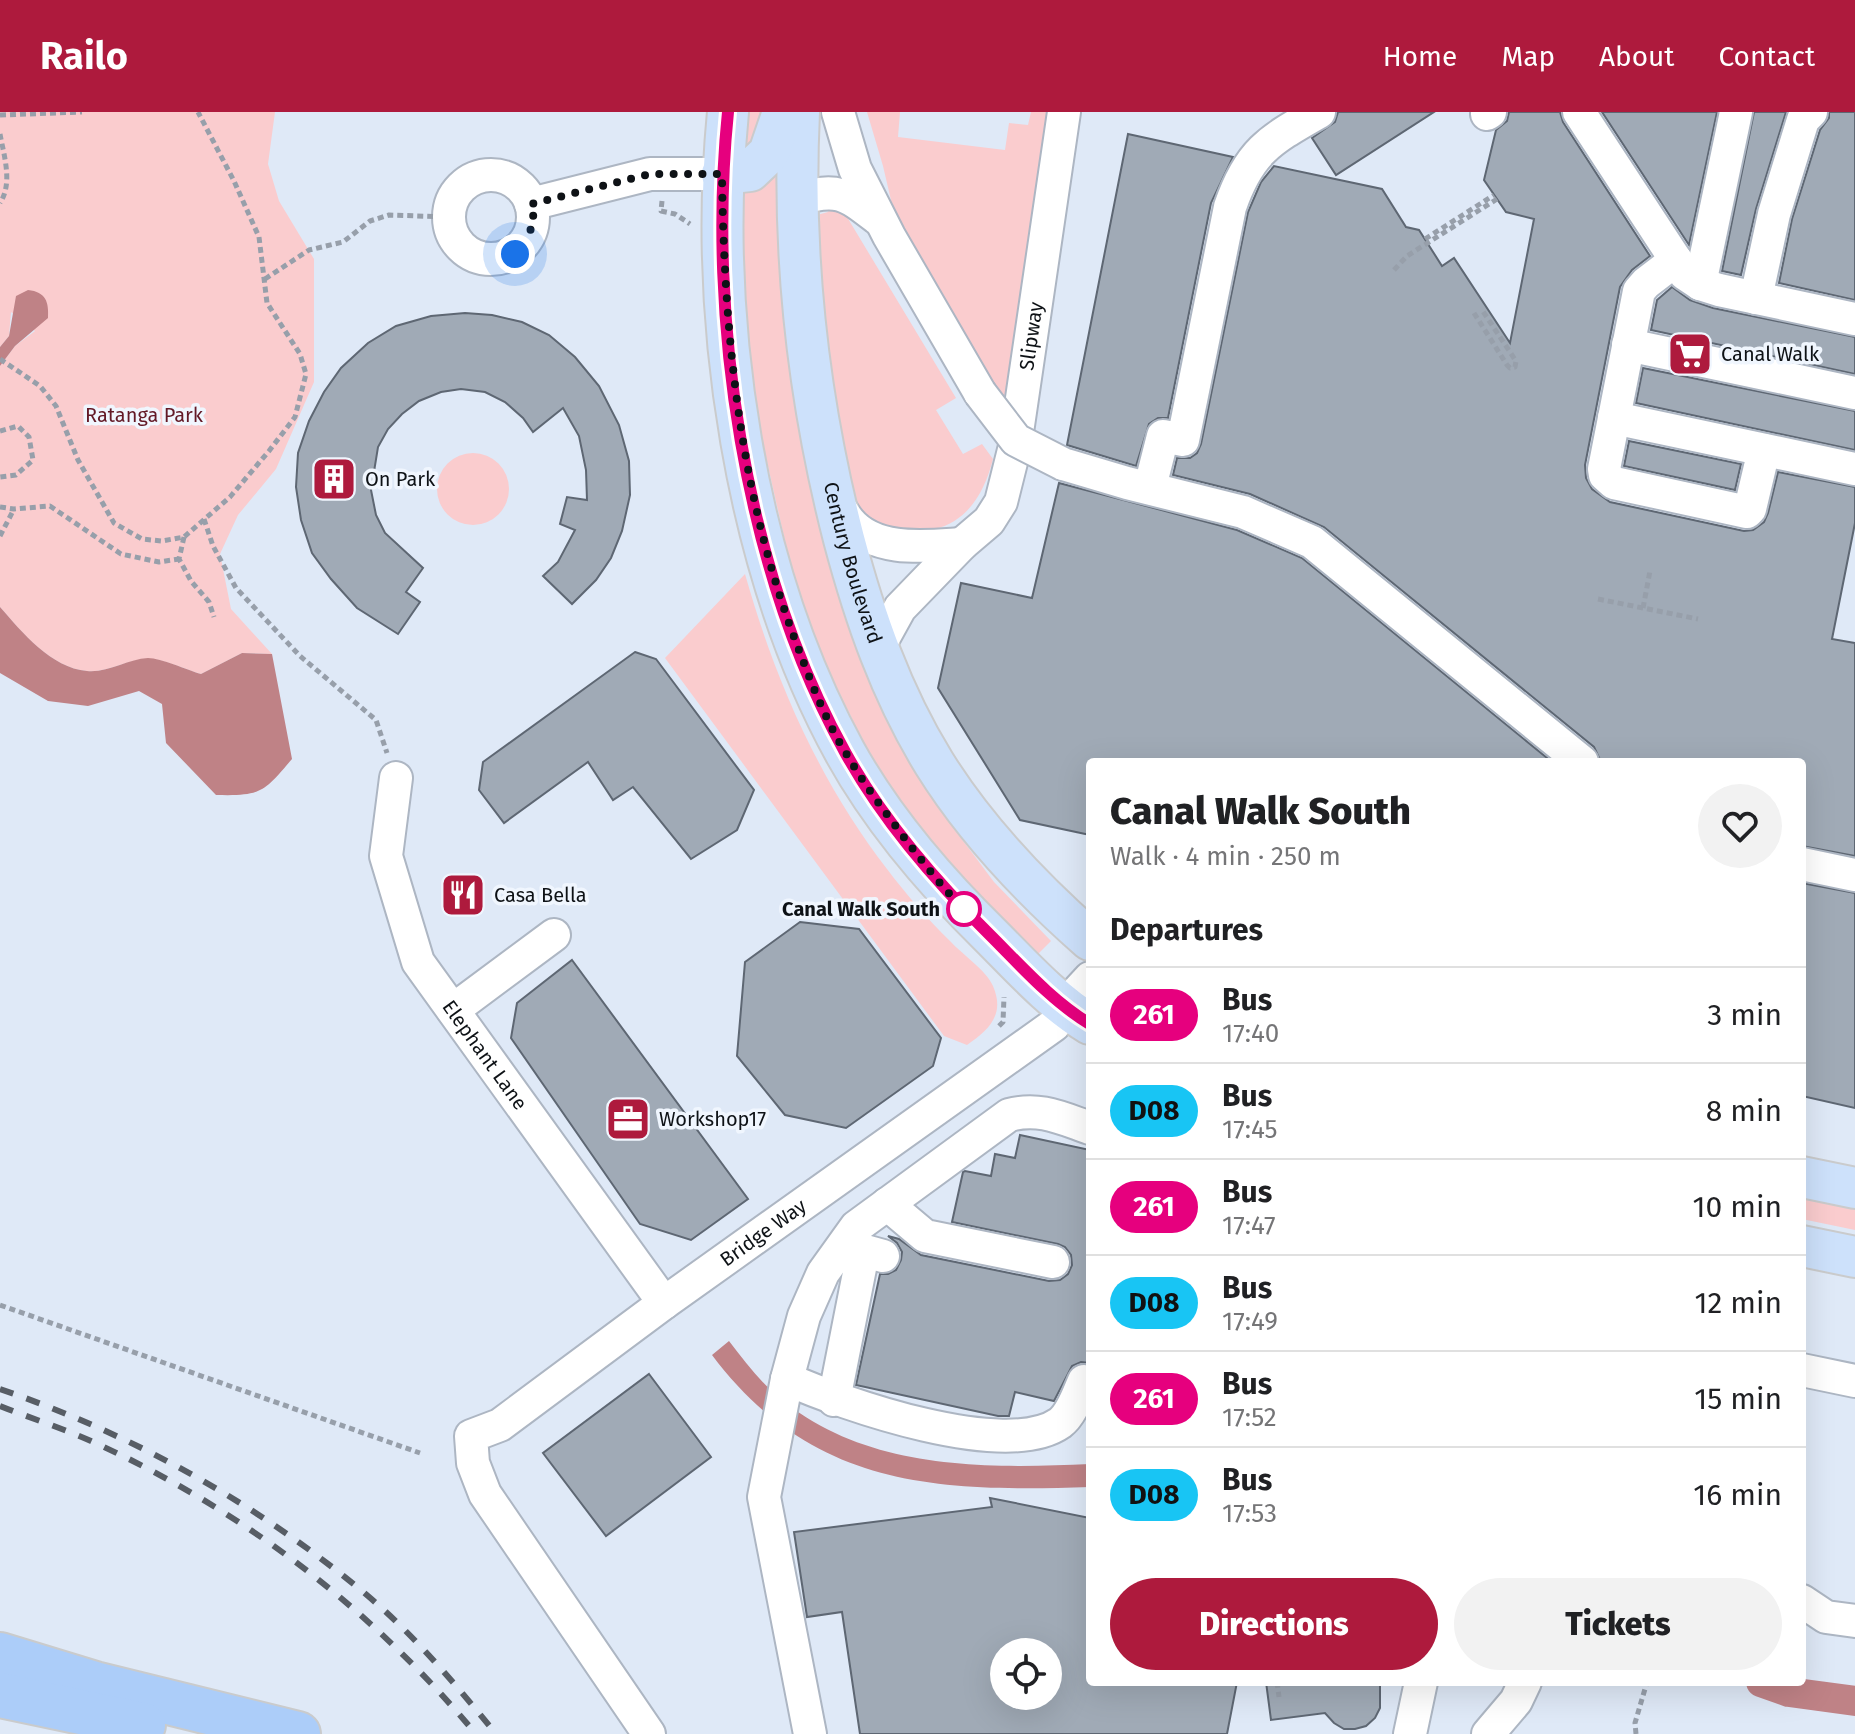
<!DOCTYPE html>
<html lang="en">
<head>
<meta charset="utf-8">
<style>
	body { margin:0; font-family:"Fira Sans",sans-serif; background:#f2f2f2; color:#202124; height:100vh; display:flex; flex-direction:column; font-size:30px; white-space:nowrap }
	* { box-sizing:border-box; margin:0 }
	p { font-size:26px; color:#757577 }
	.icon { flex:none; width:44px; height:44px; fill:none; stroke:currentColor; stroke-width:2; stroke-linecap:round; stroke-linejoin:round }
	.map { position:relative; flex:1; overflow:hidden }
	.panel { position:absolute; left:1086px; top:646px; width:720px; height:928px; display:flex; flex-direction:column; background:#fff; border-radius:8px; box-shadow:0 8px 32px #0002 }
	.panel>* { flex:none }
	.badge { padding:0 16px; border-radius:26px; font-size:28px; line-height:52px }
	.controls { position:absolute; left:990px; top:1526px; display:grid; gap:16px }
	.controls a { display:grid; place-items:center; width:72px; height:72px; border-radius:50%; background:#fff; box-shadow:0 8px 32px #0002; font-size:40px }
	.you { position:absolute; width:40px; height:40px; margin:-20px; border:6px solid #fff; border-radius:50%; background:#1a73e8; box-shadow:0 0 0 12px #1a73e833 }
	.map>.badge { position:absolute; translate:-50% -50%; box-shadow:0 0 0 4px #fff }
	h2 { padding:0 24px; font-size:30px; line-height:72px }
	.round { display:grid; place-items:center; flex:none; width:84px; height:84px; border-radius:42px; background:#f2f2f2 }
	.summary { display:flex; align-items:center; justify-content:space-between; height:136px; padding:0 24px }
	h1 { font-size:38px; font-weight:800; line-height:60px }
	.primary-button { display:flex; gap:16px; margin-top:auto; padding:16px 24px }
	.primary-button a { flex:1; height:92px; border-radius:48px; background:#ae1a3d; color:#fff; font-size:32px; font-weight:800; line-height:92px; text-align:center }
	.primary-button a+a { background:#f2f2f2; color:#202124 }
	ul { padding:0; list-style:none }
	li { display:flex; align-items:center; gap:24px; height:96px; padding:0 24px; border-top:2px solid #e0e0e0 }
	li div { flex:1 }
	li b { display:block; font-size:30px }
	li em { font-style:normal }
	li .badge { min-width:88px; font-weight:700; text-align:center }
	header { display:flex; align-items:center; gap:48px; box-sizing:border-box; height:112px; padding:0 40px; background:#ae1a3d; color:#fff }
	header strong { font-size:38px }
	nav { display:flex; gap:44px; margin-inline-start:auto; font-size:28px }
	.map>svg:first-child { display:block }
</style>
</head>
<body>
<header>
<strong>Railo</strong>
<nav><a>Home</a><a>Map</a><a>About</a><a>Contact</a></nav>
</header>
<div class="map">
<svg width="1855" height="1622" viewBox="0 0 1855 1622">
	<rect width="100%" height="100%" fill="#dfe9f7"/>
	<!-- green -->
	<g fill="#faccce">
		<path d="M 0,0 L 275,0 L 268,52 L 279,89 L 314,147 L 314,270 L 276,357 L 238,403 L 220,442 L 231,497 L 272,542 L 242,541 L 201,562 C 187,558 161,546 148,547 C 128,547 108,561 87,559 C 51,556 22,520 0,495 L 0,254 L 15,234 L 35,219 L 11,200 L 9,224 L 0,235 Z"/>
		<polygon points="741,0 783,0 875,575 917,663 955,718 994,770 1051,829 1035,845 932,736 894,681 863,629 831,564 797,482 760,319 747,229 740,129"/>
		<polygon points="867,0 900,0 898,25 1005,38 1009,11 1028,13 1031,0 1052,0 1005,288 992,275 898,118 883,54"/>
		<path d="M 829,93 L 844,100 L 956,286 L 936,298 L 963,342 L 982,332 L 993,347 C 985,379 968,410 934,417 C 911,421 874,423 859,403 C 847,387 844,365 839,346 C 822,267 822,184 817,103 L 828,100 Z"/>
		<circle cx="473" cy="377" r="36"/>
		<path d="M 745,462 C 775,568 819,669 887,757 C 906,782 928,808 951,830 C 963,843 986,858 993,874 C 1005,902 990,917 967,933 L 944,924 L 665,546 Z"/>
		<polygon points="1802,1084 1855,1095 1855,1118 1802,1107"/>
	</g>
	<!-- water -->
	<g fill="#bf8286">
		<path d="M 28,178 C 46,180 49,190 48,206 L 15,234 L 0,254 L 0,235 L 9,224 L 16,184 Z"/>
		<path d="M 0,495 C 22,520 51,556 87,559 C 108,561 128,547 148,546 C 161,546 187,558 201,562 L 242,541 L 272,542 L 292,647 C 263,681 261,684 216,683 L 166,631 L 162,592 L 139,579 L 88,594 L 48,589 L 0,561 Z"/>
		<path d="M 729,1229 C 743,1247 756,1265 773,1280 C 859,1358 982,1357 1090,1352 L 1090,1375 C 937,1380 812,1376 712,1243 Z"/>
	</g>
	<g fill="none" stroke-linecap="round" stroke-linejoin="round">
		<!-- canal -->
		<polyline stroke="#bf8286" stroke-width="30" points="1761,1570 1789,1580 1855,1589"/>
	</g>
	<!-- building -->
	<g fill="#a0aab6" stroke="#5e6773" stroke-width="2" fill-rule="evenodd">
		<polygon points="1338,0 1434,0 1336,63 1312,26 1335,10"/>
		<polygon points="1509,0 1560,0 1563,10 1650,144 1632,158 1620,175 1585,353 1586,366 1592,377 1610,390 1744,419 1753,418 1764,410 1768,401 1778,360 1855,375 1855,411 1832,527 1855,531 1855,744 1802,734 1802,650 1601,650 1594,635 1324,415 1250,382 1173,363 1177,346 1190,346 1197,341 1201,332 1248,100 1261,70 1274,54 1382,77 1406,115 1419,118 1442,154 1454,146 1510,231 1534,107 1506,100 1484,68 1496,18 1507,9"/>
		<polygon points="1602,0 1717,0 1689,133"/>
		<polygon points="1754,0 1786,0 1756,97 1741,163 1722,159"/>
		<polygon points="1829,0 1855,0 1855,188 1779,171 1792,107 1820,18 1829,6"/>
		<polygon points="1128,22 1233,45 1211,91 1168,306 1158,306 1149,312 1136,354 1067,333"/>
		<polygon points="1672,175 1690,188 1713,196 1855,225 1855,262 1651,218 1657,188"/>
		<polygon points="465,201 492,203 522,210 549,223 575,245 599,274 619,313 629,349 630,383 622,419 611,446 596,468 572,492 543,464 558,450 575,418 560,412 567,385 587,388 586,358 579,324 563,296 533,320 523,306 505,290 485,280 461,277 441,280 419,289 402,302 388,317 378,335 371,378 376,403 385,421 423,456 406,480 420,490 398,522 357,496 331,467 312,441 301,408 296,375 298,341 309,309 324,280 341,256 368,231 396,214 431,204"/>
		<polygon points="1643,256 1855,299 1855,338 1636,291"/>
		<polygon points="1629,329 1741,352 1735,378 1624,354"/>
		<polygon points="1059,371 1237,418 1302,446 1552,650 1090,650 1090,723 1020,708 938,576 961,471 1032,486"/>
		<polygon points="635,540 656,547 754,678 737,718 691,747 633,675 613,688 588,650 504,711 479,678 483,650"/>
		<polygon points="1802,771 1855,781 1855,996 1802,984"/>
		<polygon points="800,810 859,817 941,926 933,954 846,1016 785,1003 737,944 745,850"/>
		<polygon points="572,848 748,1087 691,1128 640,1112 511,926 517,891"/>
		<polygon points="1020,1023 1090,1038 1090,1251 1081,1250 1072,1254 1054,1289 1015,1280 1009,1304 998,1304 856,1273 880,1162 888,1162 896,1158 901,1148 902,1140 897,1131 888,1124 899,1127 921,1143 1049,1169 1060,1168 1068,1162 1072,1153 1071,1143 1065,1135 1058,1132 952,1110 963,1060 965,1059 991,1064 995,1042 1015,1046"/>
		<polygon points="649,1262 711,1345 606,1424 543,1341"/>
		<path d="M 990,1386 L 1090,1406 L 1090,1570 L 1237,1570 L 1227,1622 L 860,1622 L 842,1500 L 807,1505 L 794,1420 L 992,1395 ZM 1004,1540 L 1048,1540 L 1048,1584 L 1004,1584 Z"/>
		<polygon points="1266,1570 1380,1570 1380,1596 1375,1606 1366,1614 1355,1617 1344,1617 1334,1611 1325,1601 1271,1608"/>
	</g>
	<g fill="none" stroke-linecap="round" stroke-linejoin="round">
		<!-- minor casing -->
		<g stroke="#adb6c3" stroke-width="36">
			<g id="minor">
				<polyline points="838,0 855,57 889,124 980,281"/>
				<polyline points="1579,0 1685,162 1700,172 1719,178 1855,207"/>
				<polyline points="1487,2 1490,0"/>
				<circle cx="491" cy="105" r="42"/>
				<path d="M 798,87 C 838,75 846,82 877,106"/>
				<polyline points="531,92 650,62 722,62"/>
				<polyline points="1676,148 1646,171 1639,179 1604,357 1605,363 1614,371 1747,400 1750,397 1764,338"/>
				<polyline points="1700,172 1736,0"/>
				<polyline points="1756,186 1774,102 1803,8 1811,0"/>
				<polyline points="1628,233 1855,281"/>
				<polyline points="1614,306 1855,357"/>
				<polyline points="1063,352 1127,371 1243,400 1312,430 1582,650"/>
				<path d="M 1150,375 L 1163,324 L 1183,328 L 1230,95 C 1249,39 1270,28 1319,0"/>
				<path d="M 835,388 C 840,395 844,403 849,409 C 875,441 927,434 962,432"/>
				<path id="s1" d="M 878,541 L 884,525 L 900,496 L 962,432 L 989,409 L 1001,390 L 1015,334 L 1064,0"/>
				<path id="s2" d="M 396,666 L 386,744 L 418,850 L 664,1191"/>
				<polyline points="1802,752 1855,763"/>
				<polyline points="453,898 554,823"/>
				<polyline points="887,1092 925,1124 1053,1150"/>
				<polyline points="1802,1258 1855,1269"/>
				<path d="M 787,1267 C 843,1292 1006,1349 1060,1311 C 1072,1302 1078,1282 1084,1269"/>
				<polyline points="834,1288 863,1141 865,1139 883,1144"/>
				<polyline points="1802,1489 1826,1505 1855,1509"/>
				<path id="s3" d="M 649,1622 L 485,1382 L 473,1351 L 471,1324 L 500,1313 L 664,1191 L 1054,913 L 1065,893 L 1090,866"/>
				<path d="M 810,1622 L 764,1385 L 787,1267 L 804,1204 L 823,1161 L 856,1115 L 1009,1003 C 1040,995 1061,1006 1090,1016"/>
				<polyline points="1410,1622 1421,1570"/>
				<polyline points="1488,1622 1516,1589 1525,1570"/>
			</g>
		</g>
		<!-- major casing -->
		<g stroke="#cacbcc" stroke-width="44">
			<g id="major">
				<path d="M 728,0 C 708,207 744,456 845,640 C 882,707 936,770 991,824 C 1021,854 1053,890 1090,912"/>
				<path id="s4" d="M 799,0 C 792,144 808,287 844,427 C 865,506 891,581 934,651 C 975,717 1032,777 1090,828"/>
				<polyline points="722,62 750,59 769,41 783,0"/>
				<polyline points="1802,1065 1855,1076"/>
				<polyline points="1802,1134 1855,1145"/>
			</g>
		</g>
		<!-- highway casing -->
		<g stroke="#cacbcc" stroke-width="48">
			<g id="highway">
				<polyline points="0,1543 95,1572 298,1622"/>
				<polyline points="0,1583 143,1613"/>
			</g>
		</g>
		<!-- path -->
		<g stroke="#979faa" stroke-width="5" stroke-dasharray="6 4" stroke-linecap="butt">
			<polyline points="0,3 82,0"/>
			<path d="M 0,22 C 4,44 13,71 0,91"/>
			<polyline points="662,89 661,99 675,102 690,112"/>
			<polyline points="1425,127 1494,83"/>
			<polyline points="1394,158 1407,144 1497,87"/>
			<polyline points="265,167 309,138 343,130 370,109 389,103 448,105"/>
			<polyline points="1474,201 1507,253 1510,256 1515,255 1516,249 1482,198"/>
			<polyline points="0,247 40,274 56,294 78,348 114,411 142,427 162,429 184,425 230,385 269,339 295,305 306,262 300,242 267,191 259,125 234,69 198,0"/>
			<polyline points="0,319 18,314 29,325 33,348 16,363 0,365"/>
			<polyline points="0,395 14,397 50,394 121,442 159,450 179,447"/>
			<polyline points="204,407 213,434 236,476 300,544 376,608 387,641"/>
			<polyline points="0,424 14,397"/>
			<polyline points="184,425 179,447 191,469 209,490 214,505"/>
			<polyline points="1598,487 1698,507"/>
			<polyline points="1643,496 1650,459"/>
			<polyline points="999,914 1003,910 1004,885"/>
			<polyline points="0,1193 420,1341"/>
			<polyline points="1277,1570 1279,1585"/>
			<polyline points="1636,1622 1635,1611 1647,1570"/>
		</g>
		<!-- minor -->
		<use href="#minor" stroke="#fff" stroke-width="32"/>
		<!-- major -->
		<use href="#major" stroke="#cde1fb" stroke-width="40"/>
		<!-- highway -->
		<use href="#highway" stroke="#accdf9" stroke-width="44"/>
		<!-- rail -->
		<g stroke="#575d65" stroke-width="6" stroke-dasharray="14 14" stroke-linecap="butt">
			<path d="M 0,1277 C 134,1323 260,1393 368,1484 C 416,1525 457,1574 496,1622"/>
			<path d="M 0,1294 C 30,1306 62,1316 91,1329 C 241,1397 370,1495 476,1622"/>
		</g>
		<!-- minor-bridge casing -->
		<g stroke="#adb6c3" stroke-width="36" stroke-linecap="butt">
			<polyline id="minor-bridge" points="980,281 1016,328 1063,352"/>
		</g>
		<!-- minor-bridge -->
		<use href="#minor-bridge" stroke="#fff" stroke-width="32"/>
	</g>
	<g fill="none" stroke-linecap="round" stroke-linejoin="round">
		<!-- line casing -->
		<g stroke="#fff" stroke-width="18">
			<path id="line" d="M 728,0 C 707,205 744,458 845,640 C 882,707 936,770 991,824 C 1021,854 1053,890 1090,912"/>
		</g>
		<!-- line -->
		<use href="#line" stroke="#e6007e" stroke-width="12"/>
		<!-- walk -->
		<path stroke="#0e1216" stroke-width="8" stroke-dasharray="0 14.4" d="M 515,142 C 527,127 538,112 531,92 L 650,62 L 722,62 C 724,224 740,386 799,538 C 812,573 827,611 847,643 C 864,672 885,700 906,728 C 924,751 943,777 964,797"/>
	</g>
	<!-- icons -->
	<defs>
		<g id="supermarket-square" transform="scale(2.3)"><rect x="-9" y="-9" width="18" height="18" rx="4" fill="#ae1a3d" stroke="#f0f6fe"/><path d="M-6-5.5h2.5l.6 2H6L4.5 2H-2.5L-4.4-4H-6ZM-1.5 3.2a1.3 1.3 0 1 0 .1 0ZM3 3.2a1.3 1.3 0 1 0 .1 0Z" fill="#fff"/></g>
		<g id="building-square" transform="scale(2.3)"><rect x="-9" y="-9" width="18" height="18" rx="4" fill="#ae1a3d" stroke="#f0f6fe"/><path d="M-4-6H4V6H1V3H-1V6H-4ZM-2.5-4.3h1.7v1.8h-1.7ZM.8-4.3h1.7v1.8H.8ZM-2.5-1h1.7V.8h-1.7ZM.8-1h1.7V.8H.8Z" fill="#fff"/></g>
		<g id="restaurant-square" transform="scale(2.3)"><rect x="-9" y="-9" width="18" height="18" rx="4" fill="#ae1a3d" stroke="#f0f6fe"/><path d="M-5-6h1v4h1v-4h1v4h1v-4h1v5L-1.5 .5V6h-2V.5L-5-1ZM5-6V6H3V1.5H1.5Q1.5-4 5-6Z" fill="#fff"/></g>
		<g id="office-square" transform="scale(2.3)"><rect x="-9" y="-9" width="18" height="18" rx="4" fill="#ae1a3d" stroke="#f0f6fe"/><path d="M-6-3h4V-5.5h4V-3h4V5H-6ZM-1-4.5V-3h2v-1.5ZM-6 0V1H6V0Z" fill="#fff"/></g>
	</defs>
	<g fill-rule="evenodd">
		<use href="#supermarket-square" x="1690" y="242"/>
		<use href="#building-square" x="334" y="367"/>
		<use href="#restaurant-square" x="463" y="783"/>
		<use href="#office-square" x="628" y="1007"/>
	</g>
	<!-- markers -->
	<circle fill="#fff" stroke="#e6007e" stroke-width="4" cx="964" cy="797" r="16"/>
	<g text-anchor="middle" stroke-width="7" stroke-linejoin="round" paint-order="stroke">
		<!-- street labels -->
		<g font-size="20" fill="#0e1216" stroke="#f0f6fe">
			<text dy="7" stroke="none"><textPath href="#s1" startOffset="366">Slipway</textPath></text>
			<text dy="7" stroke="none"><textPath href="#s4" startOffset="456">Century Boulevard</textPath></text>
			<text dy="7" stroke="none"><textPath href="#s2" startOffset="304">Elephant Lane</textPath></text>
			<text dy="7" stroke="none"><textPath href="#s3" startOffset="708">Bridge Way</textPath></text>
		</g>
		<!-- poi labels -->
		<g font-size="20" fill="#0e1216" stroke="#f0f6fe" text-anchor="start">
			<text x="1721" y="249">Canal Walk</text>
			<text x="365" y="374">On Park</text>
			<text x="494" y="790">Casa Bella</text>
			<text x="659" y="1014">Workshop17</text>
		</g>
		<!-- park labels -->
		<g font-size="20" fill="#631926" stroke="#f0f6fe">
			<text x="144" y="310">Ratanga Park</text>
		</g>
		<!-- stop labels -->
		<g font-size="20" font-weight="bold" fill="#0e1216" stroke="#f0f6fe" text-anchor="end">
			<text x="940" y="804">Canal Walk South</text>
		</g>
	</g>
</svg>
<div class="controls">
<a><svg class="icon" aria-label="locate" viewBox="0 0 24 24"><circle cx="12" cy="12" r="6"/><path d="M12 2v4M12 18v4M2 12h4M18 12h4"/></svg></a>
</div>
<div class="you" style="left:515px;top:142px"></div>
<section class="panel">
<div class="summary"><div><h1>Canal Walk South</h1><p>Walk · 4 min · 250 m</p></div><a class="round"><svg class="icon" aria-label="heart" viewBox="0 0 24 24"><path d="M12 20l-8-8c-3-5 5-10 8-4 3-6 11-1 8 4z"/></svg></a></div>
<h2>Departures</h2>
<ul>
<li><span class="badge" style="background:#e6007e;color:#fff">261</span><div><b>Bus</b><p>17:40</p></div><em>3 min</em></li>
<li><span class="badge" style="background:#18c5f4;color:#111">D08</span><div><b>Bus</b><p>17:45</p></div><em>8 min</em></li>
<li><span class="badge" style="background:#e6007e;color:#fff">261</span><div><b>Bus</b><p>17:47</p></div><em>10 min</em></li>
<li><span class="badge" style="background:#18c5f4;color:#111">D08</span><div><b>Bus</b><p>17:49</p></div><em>12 min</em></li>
<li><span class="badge" style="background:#e6007e;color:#fff">261</span><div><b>Bus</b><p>17:52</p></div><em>15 min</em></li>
<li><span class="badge" style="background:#18c5f4;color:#111">D08</span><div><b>Bus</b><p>17:53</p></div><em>16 min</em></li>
</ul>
<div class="primary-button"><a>Directions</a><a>Tickets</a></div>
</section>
</div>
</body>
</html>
